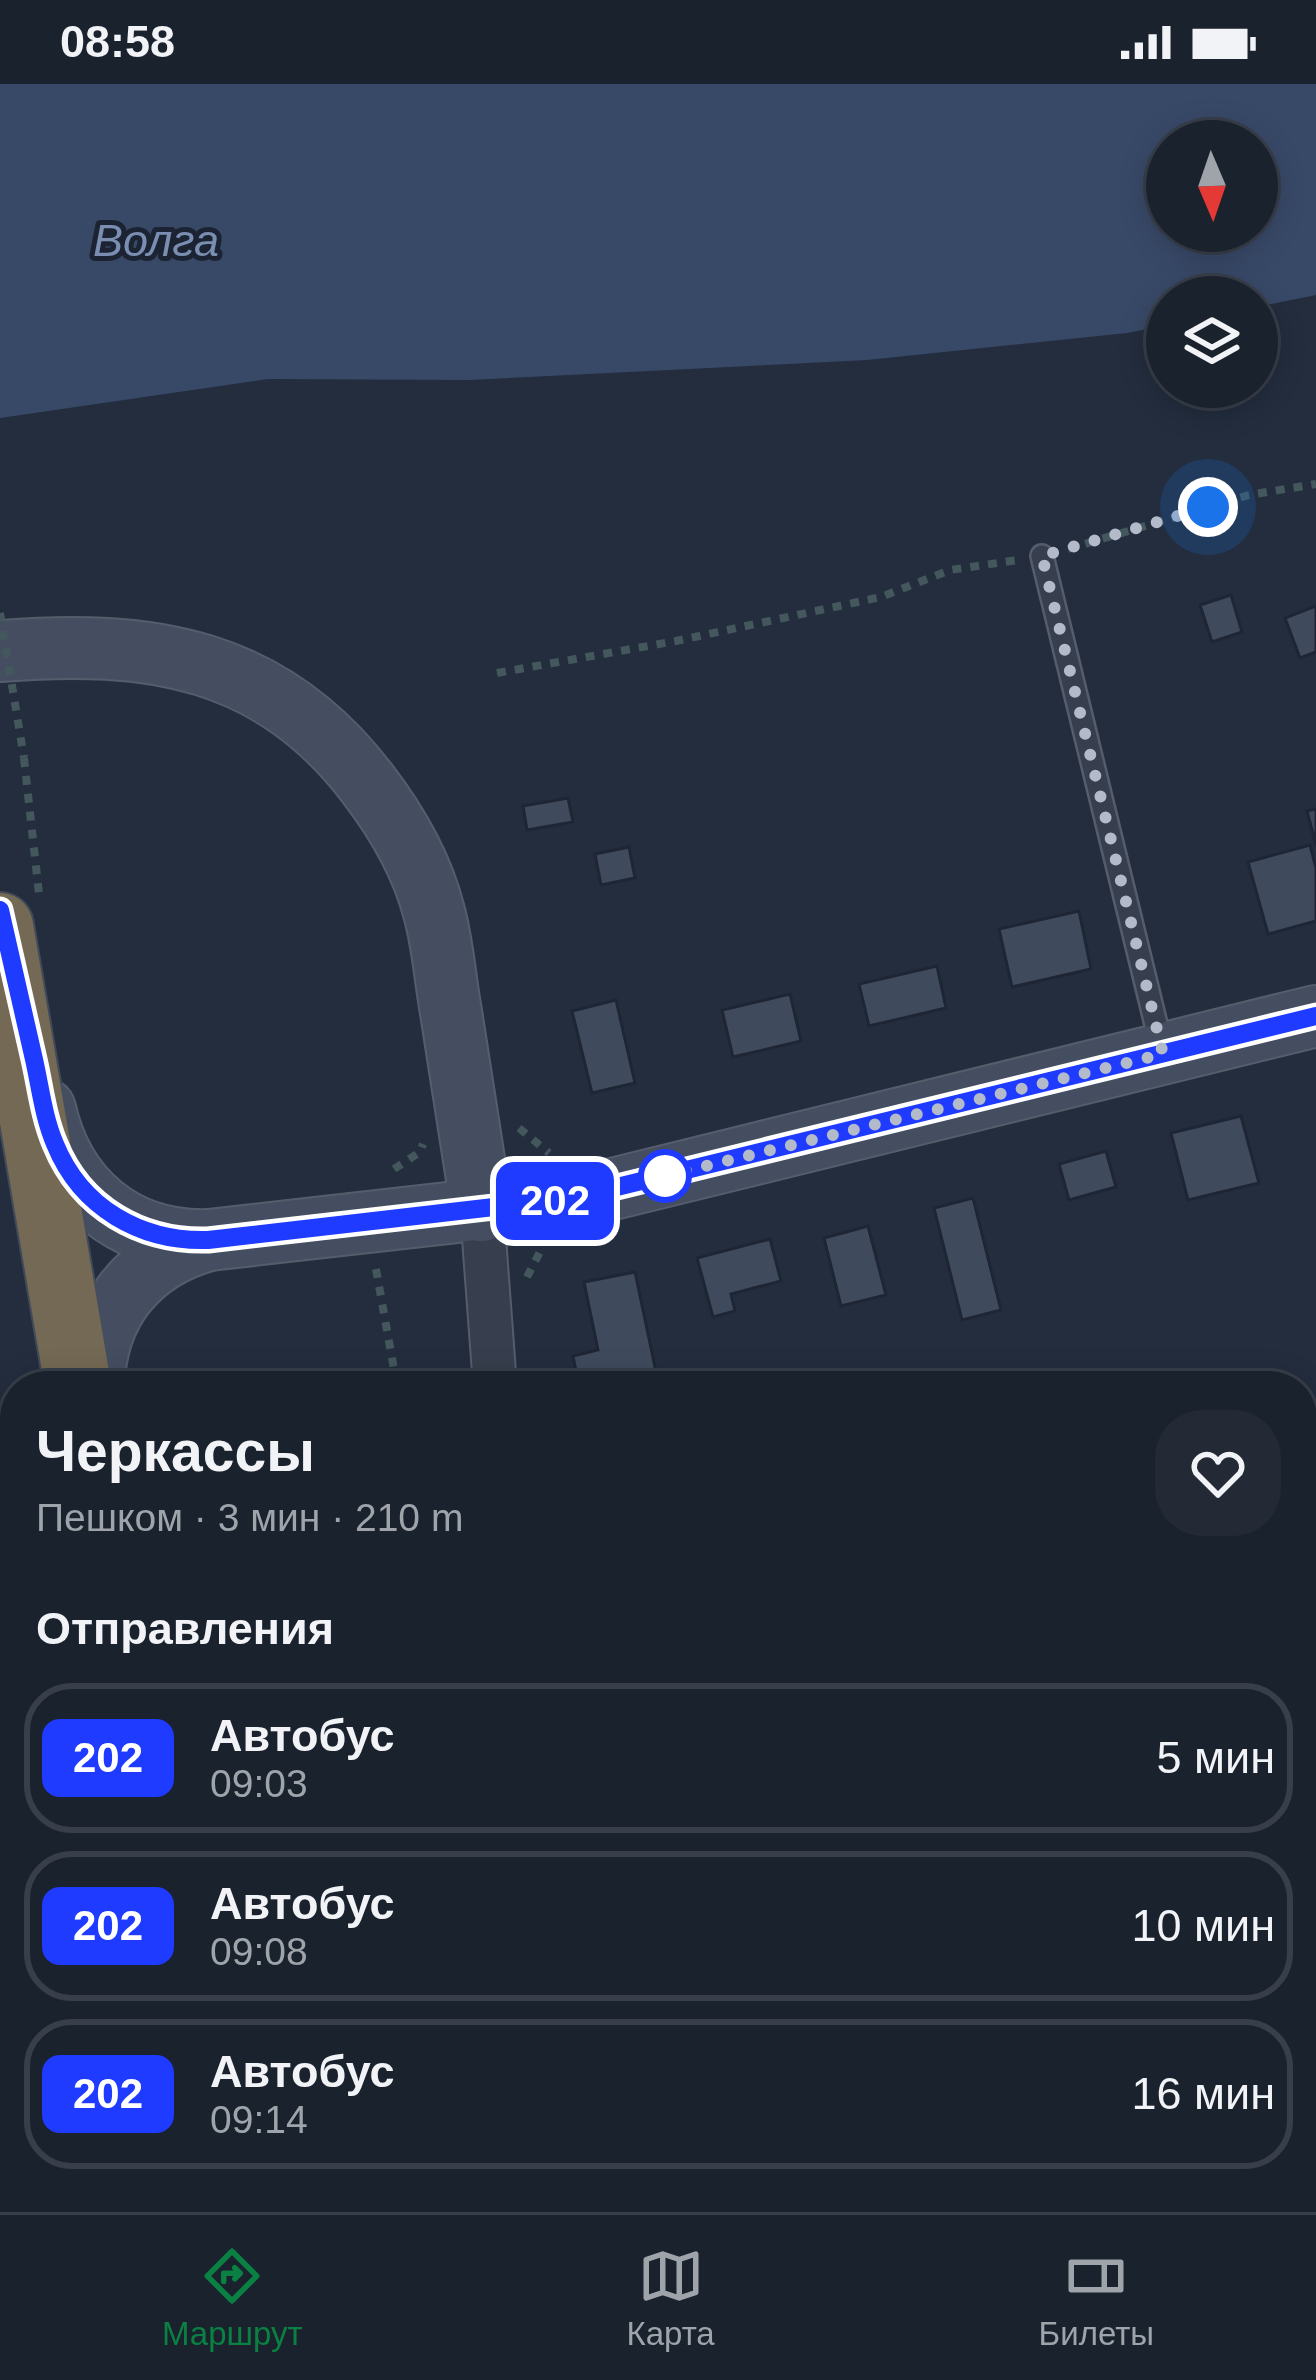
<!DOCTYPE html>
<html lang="ru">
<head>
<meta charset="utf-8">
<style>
	body { margin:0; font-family:Arial,sans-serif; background:#232a36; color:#f1f3f6; height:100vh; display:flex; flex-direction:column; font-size:45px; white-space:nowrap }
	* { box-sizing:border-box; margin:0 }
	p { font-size:39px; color:#9fa4aa }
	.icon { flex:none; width:66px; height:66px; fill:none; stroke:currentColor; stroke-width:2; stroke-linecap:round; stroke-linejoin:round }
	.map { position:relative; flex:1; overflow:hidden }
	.sheet { position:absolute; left:0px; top:1287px; width:1317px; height:843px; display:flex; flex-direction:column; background:#1a222e; border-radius:48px 48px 0 0; box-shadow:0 6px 30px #0003,0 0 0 3px #383f4a }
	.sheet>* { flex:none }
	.badge { padding:0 24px; border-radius:18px; font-size:42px; line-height:78px }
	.needle { width:78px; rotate:178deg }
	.buttons { position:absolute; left:1146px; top:36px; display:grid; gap:24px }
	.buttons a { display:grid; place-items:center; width:132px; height:132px; border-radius:50%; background:#1a222e; box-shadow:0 6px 30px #0003,0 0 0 3px #383f4a; font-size:60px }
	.you { position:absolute; width:60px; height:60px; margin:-30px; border:9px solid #fff; border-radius:50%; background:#1a73e8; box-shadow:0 0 0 18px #1a73e833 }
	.map>.badge { position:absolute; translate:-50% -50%; box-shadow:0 0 0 6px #fff }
	h2 { padding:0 36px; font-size:45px; line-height:108px }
	.round { display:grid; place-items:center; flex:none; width:126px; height:126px; border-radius:48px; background:#232a36 }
	.summary { display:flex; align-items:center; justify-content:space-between; height:204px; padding:0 36px }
	h1 { font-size:57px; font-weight:600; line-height:90px }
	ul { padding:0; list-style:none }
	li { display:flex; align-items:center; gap:36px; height:150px; margin:0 24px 18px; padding:0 12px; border:6px solid #383f4a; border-radius:48px }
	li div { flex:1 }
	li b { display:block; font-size:45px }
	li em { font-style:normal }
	li .badge { min-width:132px; font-weight:700; text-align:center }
	.status { display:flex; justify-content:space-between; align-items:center; height:84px; padding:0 60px; background:#1a222e; direction:ltr }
	.status svg { height:33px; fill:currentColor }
	.tabs { display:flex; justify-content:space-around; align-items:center; height:168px; border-top:3px solid #383f4a; background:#1a222e; font-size:33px; color:#9fa4aa }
	.tabs a { display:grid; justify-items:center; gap:6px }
	.tabs .current { color:#0b8043 }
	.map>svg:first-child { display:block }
</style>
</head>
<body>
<div class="status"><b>08:58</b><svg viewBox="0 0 49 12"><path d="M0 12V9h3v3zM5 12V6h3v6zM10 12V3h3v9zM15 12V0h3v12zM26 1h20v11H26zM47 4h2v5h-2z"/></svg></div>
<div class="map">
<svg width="1316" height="2128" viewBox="0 0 1316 2128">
	<rect width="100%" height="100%" fill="#232d3e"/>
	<!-- green -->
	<polygon fill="#253a3f" points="1316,1976 1316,2128 805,2128 831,2115 1302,2115 1302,1979"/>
	<!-- water -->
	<path fill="#384968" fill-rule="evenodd" d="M 0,0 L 1316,0 L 1316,211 L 1257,223 L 1257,213 L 1167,213 L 1167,241 L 1127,249 L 867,276 L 469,296 L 268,295 L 0,334 ZM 1167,57 L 1257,57 L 1257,147 L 1167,147 Z"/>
	<!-- building -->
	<g fill="#3f4b5d" stroke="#1e2635" stroke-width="3">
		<polygon points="1231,511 1242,548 1212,558 1200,521"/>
		<polygon points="1316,522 1316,568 1300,574 1285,534"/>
		<polygon points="568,714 573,738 527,746 523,722"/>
		<polygon points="1316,725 1316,761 1307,727"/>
		<polygon points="1310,761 1316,784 1316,837 1268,850 1248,778"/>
		<polygon points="629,763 635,794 601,801 595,770"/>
		<polygon points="1079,827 1091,885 1012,903 999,845"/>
		<polygon points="937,882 946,924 869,942 859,900"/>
		<polygon points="790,910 801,957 733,973 722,926"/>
		<polygon points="616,916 635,999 592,1009 572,927"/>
		<polygon points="1241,1032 1259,1099 1188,1116 1171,1049"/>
		<polygon points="1106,1067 1116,1103 1069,1116 1059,1080"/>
		<polygon points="973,1114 1001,1226 962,1236 934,1124"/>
		<polygon points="868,1142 886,1211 841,1222 824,1154"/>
		<polygon points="770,1155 781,1197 731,1210 735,1227 713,1233 697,1174"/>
		<polygon points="635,1188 659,1302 579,1302 573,1272 598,1266 584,1198"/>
	</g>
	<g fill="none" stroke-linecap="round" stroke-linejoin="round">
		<!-- lane casing -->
		<g stroke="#555d6c" stroke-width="26">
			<polyline id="lane" points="1042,472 1163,969"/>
		</g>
		<!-- street casing -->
		<g stroke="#555d6c" stroke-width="46">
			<g id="street">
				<polyline points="482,1127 495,1302"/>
				<polyline points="640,2115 646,2128"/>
			</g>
		</g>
		<!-- secondary casing -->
		<g stroke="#555d6c" stroke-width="64">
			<g id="secondary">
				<path d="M 0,567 C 150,555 271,573 367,699 C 397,738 422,781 434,828 C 443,860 445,895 451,928 C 461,994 472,1060 482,1127"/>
				<path d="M 45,1025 C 63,1106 124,1159 209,1156 L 572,1115 L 1316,932"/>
				<path d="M 94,1302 C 95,1229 138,1175 209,1156"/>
			</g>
		</g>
		<!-- highway casing -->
		<g stroke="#424a59" stroke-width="70">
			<g id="highway">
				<polyline points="0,842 78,1302"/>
				<polyline points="0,1574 15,1644"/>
				<polyline points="117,2115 120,2128"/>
				<polyline points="233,2115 236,2128"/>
			</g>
		</g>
		<!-- path -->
		<g stroke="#43575c" stroke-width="8" stroke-dasharray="9 9" stroke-linecap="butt">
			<polyline points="1068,465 1249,411 1316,400"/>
			<polyline points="497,589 676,557 881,513 950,486 1018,476"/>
			<polyline points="24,674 39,810"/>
			<polyline points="519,1044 549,1069"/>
			<polyline points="394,1085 420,1068 423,1060"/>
			<polyline points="376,1185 397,1302"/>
			<polyline points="527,1193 542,1164"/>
			<polyline points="0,1928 15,1993"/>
			<polyline points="43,2115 46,2128"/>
			<polyline points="477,2115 477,2128"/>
			<polyline points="774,2128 793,2115"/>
		</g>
		<!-- lane -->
		<use href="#lane" stroke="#373f4e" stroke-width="21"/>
		<!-- street -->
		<use href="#street" stroke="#373f4e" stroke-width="42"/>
		<!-- secondary -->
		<use href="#secondary" stroke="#454e61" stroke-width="60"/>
		<!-- highway -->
		<use href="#highway" stroke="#746954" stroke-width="66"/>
		<!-- path-bridge -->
		<polyline stroke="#43575c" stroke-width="8" stroke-dasharray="9 9" stroke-linecap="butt" points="0,529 24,674"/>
	</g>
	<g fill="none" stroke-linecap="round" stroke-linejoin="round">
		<!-- line casing -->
		<g stroke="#fff" stroke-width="27">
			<path id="line" d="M 0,826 C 11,874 22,923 33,971 C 40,1000 43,1032 55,1060 C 81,1124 141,1158 208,1156 L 572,1114 L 1316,932"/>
		</g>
		<!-- line -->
		<use href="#line" stroke="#1f3bff" stroke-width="18"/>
		<!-- walk -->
		<polyline stroke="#b3bac9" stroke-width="12" stroke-dasharray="0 21.6" points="665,1092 1163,970 1042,472 1208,423"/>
	</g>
	<!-- markers -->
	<circle fill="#fff" stroke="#1f3bff" stroke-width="6" cx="665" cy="1092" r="24"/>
	<g text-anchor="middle" stroke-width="10" stroke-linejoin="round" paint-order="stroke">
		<!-- water labels -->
		<g font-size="45" font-style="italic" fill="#7a8eb2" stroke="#1c2433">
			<text x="156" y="172">Волга</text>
		</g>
	</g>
</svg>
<div class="buttons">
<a><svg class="needle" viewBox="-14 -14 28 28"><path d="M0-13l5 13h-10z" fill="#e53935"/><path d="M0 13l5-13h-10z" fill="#9fa4aa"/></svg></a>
<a><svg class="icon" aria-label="layers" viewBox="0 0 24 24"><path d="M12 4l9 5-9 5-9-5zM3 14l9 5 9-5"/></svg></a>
</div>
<div class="you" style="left:1208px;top:423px"></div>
<b class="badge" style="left:555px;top:1117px;background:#1f3bff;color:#fff">202</b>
<section class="sheet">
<div class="summary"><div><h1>Черкассы</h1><p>Пешком · 3 мин · 210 m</p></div><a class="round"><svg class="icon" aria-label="heart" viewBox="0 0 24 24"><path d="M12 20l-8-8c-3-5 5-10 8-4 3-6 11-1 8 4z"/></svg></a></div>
<h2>Отправления</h2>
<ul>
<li><span class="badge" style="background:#1f3bff;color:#fff">202</span><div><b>Автобус</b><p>09:03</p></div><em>5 мин</em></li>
<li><span class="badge" style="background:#1f3bff;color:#fff">202</span><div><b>Автобус</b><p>09:08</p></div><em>10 мин</em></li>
<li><span class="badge" style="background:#1f3bff;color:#fff">202</span><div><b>Автобус</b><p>09:14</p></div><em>16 мин</em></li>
</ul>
</section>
</div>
<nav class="tabs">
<a class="current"><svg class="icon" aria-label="directions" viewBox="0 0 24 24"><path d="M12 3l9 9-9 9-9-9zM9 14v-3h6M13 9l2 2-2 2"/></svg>Маршрут</a>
<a><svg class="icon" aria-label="map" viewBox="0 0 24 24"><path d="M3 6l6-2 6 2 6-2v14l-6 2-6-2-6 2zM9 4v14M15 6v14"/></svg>Карта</a>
<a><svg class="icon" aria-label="tickets" viewBox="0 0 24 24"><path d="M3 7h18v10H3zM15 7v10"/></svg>Билеты</a>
</nav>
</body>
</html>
